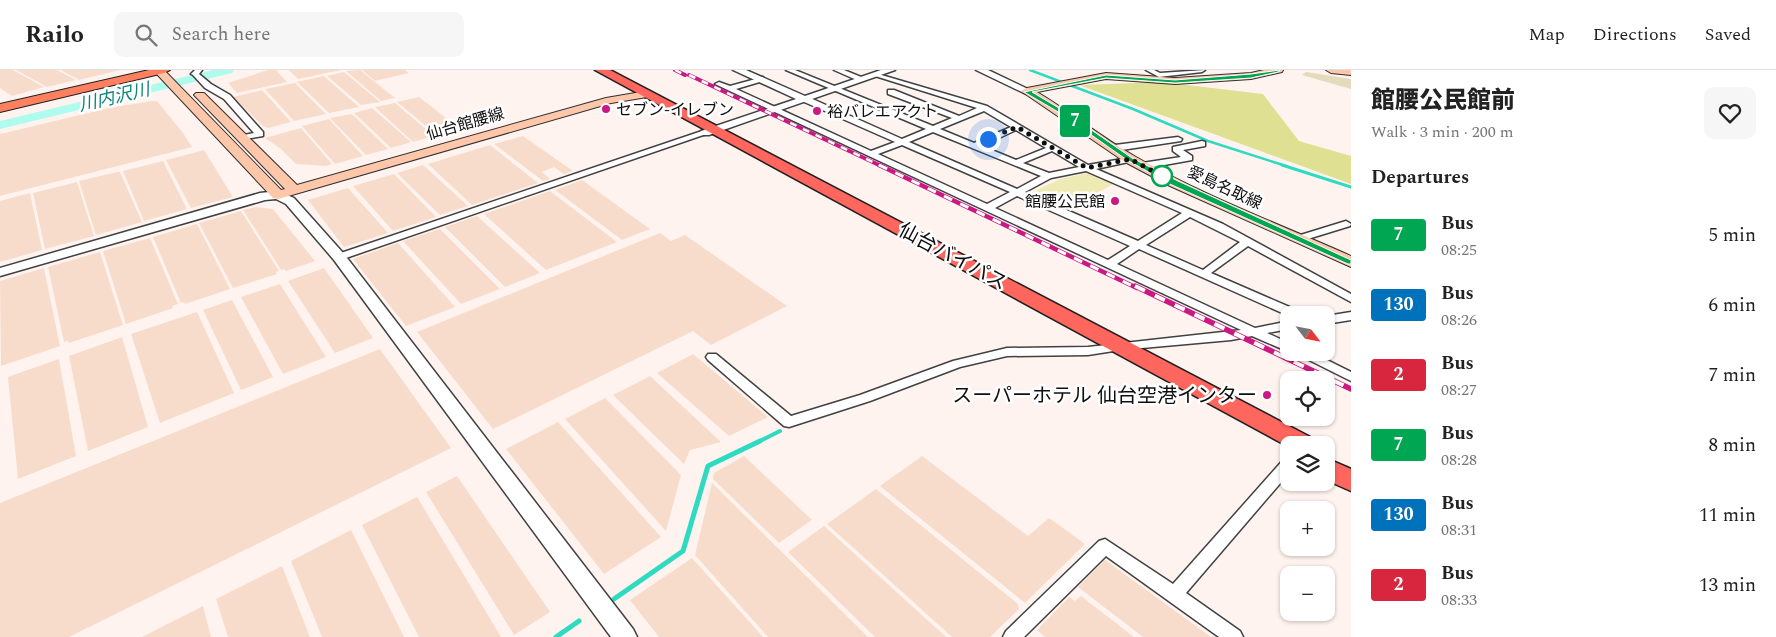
<!DOCTYPE html>
<html lang="en">
<head>
<meta charset="utf-8">
<style>
	body { margin:0; font-family:Spectral,"Noto Sans JP",serif; background:#f6f6f6; color:#222; height:100vh; display:flex; flex-direction:column; font-size:19px; white-space:nowrap }
	* { box-sizing:border-box; margin:0 }
	p { font-size:16px; color:#767676 }
	.icon { flex:none; width:28px; height:28px; fill:none; stroke:currentColor; stroke-width:2; stroke-linecap:round; stroke-linejoin:round }
	.map { position:relative; flex:1; overflow:hidden }
	.side { display:flex; flex-direction:column; background:#fff; width:425px }
	.side>* { flex:none }
	.badge { padding:0 10px; border-radius:4px; font-size:18px; line-height:32px }
	.needle { width:32px; rotate:122deg }
	.fabs { position:absolute; left:1280px; top:236px; display:grid; gap:10px }
	.fabs a { display:grid; place-items:center; width:55px; height:55px; border-radius:10px; background:#fff; box-shadow:0 1px 4px #0004; font-size:25px }
	.you { position:absolute; width:25px; height:25px; margin:-12px; border:4px solid #fff; border-radius:50%; background:#1a73e8; box-shadow:0 0 0 8px #1a73e833 }
	.map>.badge { position:absolute; translate:-50% -50%; box-shadow:0 0 0 2px #fff }
	h2 { padding:0 20px; font-size:19px; line-height:45px }
	.round { display:grid; place-items:center; flex:none; width:52px; height:52px; border-radius:10px; background:#f6f6f6 }
	.headline { display:flex; align-items:center; justify-content:space-between; height:85px; padding:0 20px }
	h1 { font-size:24px; font-weight:800; line-height:38px }
	ul { padding:0; list-style:none }
	li { display:flex; align-items:center; gap:15px; height:70px; padding:0 20px }
	li div { flex:1 }
	li b { display:block; font-size:19px }
	li em { font-style:normal }
	li .badge { min-width:55px; font-weight:700; text-align:center }
	header { display:flex; align-items:center; gap:30px; box-sizing:border-box; height:70px; padding:0 25px; background:#fff; border-bottom:1px solid #e0e0e0 }
	header strong { font-size:24px }
	nav { display:flex; gap:28px; margin-inline-start:auto; font-size:18px }
	.search { width:350px; height:45px; background:#f6f6f6; display:flex; align-items:center; gap:12px; box-sizing:border-box; padding:0 18px; border-radius:10px; color:#767676; font-size:19px }
	main { display:flex; flex:1; min-height:0 }
	.map>svg:first-child { display:block }
</style>
</head>
<body>
<header>
<strong>Railo</strong>
<div class="search"><svg class="icon" aria-label="search" viewBox="0 0 24 24"><circle cx="10" cy="10" r="6"/><path d="M15 15l6 6"/></svg>Search here</div>
<nav><a>Map</a><a>Directions</a><a>Saved</a></nav>
</header>
<main>
<div class="map">
<svg width="1351" height="567" viewBox="0 0 1351 567">
	<rect width="100%" height="100%" fill="#fff3ef"/>
	<!-- farmland -->
	<g fill="#f8dccb">
		<polygon points="0,0 13,0 44,17 12,26 0,18"/>
		<polygon points="16,0 57,0 76,10 47,17"/>
		<polygon points="61,0 120,0 79,10"/>
		<polygon points="268,0 276,0 287,12 237,23 228,13"/>
		<polygon points="289,0 341,0 298,9"/>
		<polygon points="360,0 395,28 381,31 346,1"/>
		<polygon points="362,0 405,0 409,3 375,11"/>
		<polygon points="344,2 380,32 361,35 327,6"/>
		<polygon points="324,6 359,37 329,43 297,12"/>
		<polygon points="295,13 326,44 294,51 265,19"/>
		<polygon points="262,20 291,52 268,58 263,56 233,27"/>
		<polygon points="419,27 460,59 437,65 397,32"/>
		<polygon points="152,31 157,31 183,63 192,77 0,126 0,64 109,38"/>
		<polygon points="395,33 434,66 413,72 375,37"/>
		<polygon points="372,38 411,72 391,78 354,43"/>
		<polygon points="352,44 388,79 366,85 330,48"/>
		<polygon points="329,49 363,86 335,94 302,56"/>
		<polygon points="301,58 332,94 326,96 296,94 281,79 265,68"/>
		<polygon points="523,66 573,101 564,104 554,97 542,102 550,109 543,111 494,74"/>
		<polygon points="490,75 538,113 472,135 428,94"/>
		<polygon points="204,80 233,127 191,138 166,90"/>
		<polygon points="163,91 187,139 144,151 123,101"/>
		<polygon points="423,95 468,136 440,145 397,103"/>
		<polygon points="117,102 120,102 142,152 96,165 79,111"/>
		<polygon points="394,104 436,147 393,161 353,116"/>
		<polygon points="582,110 650,159 622,170 555,120"/>
		<polygon points="77,112 94,166 45,179 33,123"/>
		<polygon points="348,118 388,163 344,177 308,130"/>
		<polygon points="550,121 617,172 546,200 484,144"/>
		<polygon points="30,123 42,180 0,192 0,131"/>
		<polygon points="256,137 273,139 315,191 286,201 284,199 281,200 243,140"/>
		<polygon points="241,141 279,201 276,202 277,204 233,218 199,153"/>
		<polygon points="477,146 540,203 505,217 445,157"/>
		<polygon points="197,154 230,219 185,234 184,232 181,233 153,167"/>
		<polygon points="440,159 500,219 461,234 403,171"/>
		<polygon points="660,163 671,171 685,165 787,236 711,275 693,261 493,359 417,262"/>
		<polygon points="150,168 178,234 172,236 173,238 126,254 103,181"/>
		<polygon points="398,173 455,237 406,256 353,189"/>
		<polygon points="100,182 123,255 69,273 68,271 64,272 48,197"/>
		<polygon points="44,198 60,276 1,296 0,211"/>
		<polygon points="324,198 373,268 335,283 288,211"/>
		<polygon points="280,214 326,287 283,304 241,227"/>
		<polygon points="232,230 273,307 241,320 203,240"/>
		<polygon points="197,242 234,323 160,353 131,264"/>
		<polygon points="122,267 148,357 88,381 69,286"/>
		<polygon points="380,279 451,378 69,567 0,567 0,433"/>
		<polygon points="693,284 768,347 729,366 657,303"/>
		<polygon points="59,289 76,386 18,409 8,307"/>
		<polygon points="650,306 721,372 690,380 684,394 613,325"/>
		<polygon points="605,328 681,405 666,461 565,349"/>
		<polygon points="558,352 661,467 604,504 506,379"/>
		<polygon points="744,386 812,450 779,473 713,409 714,403"/>
		<polygon points="922,386 1028,466 1049,448 1085,474 1025,533 880,416"/>
		<polygon points="457,406 550,542 514,565 426,422"/>
		<polygon points="712,413 868,567 768,567 695,485"/>
		<polygon points="876,419 1018,534 1019,539 990,567 952,567 827,454"/>
		<polygon points="417,427 501,567 419,567 362,455"/>
		<polygon points="824,456 946,567 875,567 788,482"/>
		<polygon points="351,460 404,567 322,567 291,491"/>
		<polygon points="692,488 763,567 659,567 630,530"/>
		<polygon points="1105,490 1211,567 1143,567 1078,517"/>
		<polygon points="282,496 310,567 228,567 216,529"/>
		<polygon points="1081,526 1134,567 1045,567 1037,560 1069,527 1075,531"/>
		<polygon points="203,536 211,567 142,567"/>
	</g>
	<!-- green -->
	<polygon fill="#eeeab4" points="1089,103 1094,103 1115,113 1066,141 1032,126 1031,123 1060,109"/>
	<!-- forest -->
	<polygon fill="#e0e092" points="1162,12 1263,24 1299,71 1351,86 1351,114 1079,15"/>
	<!-- cemetery -->
	<polygon fill="#e4dbbd" points="1306,2 1351,9 1351,19 1302,5"/>
	<g fill="none" stroke-linecap="round" stroke-linejoin="round">
		<!-- stream-far3 -->
		<polyline stroke="#2edac0" stroke-width="2.5" points="1030,0 1133,39 1208,71 1286,96"/>
		<!-- stream-far2 -->
		<polyline stroke="#2edac0" stroke-width="3" points="1282,95 1351,117"/>
		<!-- stream-far1 -->
		<polyline stroke="#2edac0" stroke-width="4" points="758,372 780,361"/>
		<!-- stream -->
		<g stroke="#2edac0" stroke-width="5">
			<polyline points="614,529 683,481 708,396 760,371"/>
			<polyline points="556,567 579,551"/>
		</g>
		<!-- river -->
		<polygon fill="#aefcee" fill-rule="evenodd" points="213,0 234,0 232,3 0,59 0,51"/>
		<!-- minor casing -->
		<g stroke="#414141" stroke-width="3">
			<g id="minor">
				<polygon points="195,0 202,0 199,4 211,14 230,25 263,62 263,66 239,70 239,66 254,63 224,29 205,18 193,5 191,4"/>
				<path d="M 786,0 L 795,0 L 933,56 L 952,48 L 888,24 L 888,20 L 894,20 L 959,46 L 977,38 L 872,5 L 878,4 L 987,36 L 1088,95 L 1133,87 L 1133,91 L 1096,99 L 1223,154 L 1351,224 L 1351,232 L 1248,176 L 1211,203 L 1301,242 L 1303,245 L 1289,246 L 1139,179 L 1117,194 L 1255,258 L 1289,251 L 1289,259 L 1267,263 L 1289,273 L 1289,282 L 1252,266 L 1231,270 L 1120,280 L 1088,285 L 1007,286 L 960,297 L 870,331 L 789,357 L 784,356 L 708,290 L 706,287 L 708,284 L 716,284 L 791,346 L 860,325 L 953,291 L 1007,278 L 1088,277 L 1241,260 L 715,14 L 719,12 L 730,16 L 763,7 L 763,11 L 736,19 L 871,81 L 895,72 L 802,31 L 802,27 L 808,27 L 902,69 L 926,59 ZM 984,41 L 1011,57 L 974,73 L 940,59 ZM 1016,60 L 1046,78 L 1016,90 L 982,76 ZM 933,62 L 1041,106 L 1017,119 L 909,72 ZM 902,75 L 1010,122 L 987,134 L 878,84 ZM 1052,81 L 1079,97 L 1049,103 L 1023,93 ZM 1086,101 L 1182,143 L 1138,171 L 1025,122 L 1051,108 ZM 1017,126 L 1130,176 L 1108,190 L 995,138 ZM 1190,147 L 1240,172 L 1203,200 L 1146,175 Z"/>
				<polygon points="834,0 844,0 866,9 859,11"/>
				<polygon points="1146,0 1154,0 1160,3 1205,0 1202,2 1159,7"/>
				<polygon points="702,61 709,63 343,189 335,189 334,187 335,185"/>
				<polygon points="1178,67 1182,69 1181,71 1115,81 1111,78 1115,75"/>
				<polygon points="1202,71 1205,72 1205,76 1183,80 1192,86 1192,90 1142,99 1138,96 1142,93 1181,87 1173,81 1173,77"/>
				<polygon points="1346,151 1351,154 1350,156 1298,172 1293,169 1294,167"/>
				<polygon points="1351,242 1351,250 1326,254 1326,246"/>
				<polygon points="1293,282 1311,282 1351,302 1351,311"/>
				<polygon points="1289,387 1289,403 1186,523 1240,561 1243,567 1219,567 1106,486 1024,567 1003,567 1006,561 1099,471 1105,469 1173,514 1284,389"/>
			</g>
		</g>
		<!-- tertiary casing -->
		<g stroke="#414141" stroke-width="3">
			<g id="tertiary">
				<polygon points="733,0 746,0 805,26 881,0 895,0 709,65 701,65 700,63 701,61 796,29"/>
				<polygon points="976,0 988,0 1032,21 1027,24 1024,23"/>
				<polygon points="278,121 294,128 344,184 633,559 637,567 611,567 334,190 286,134 276,129 265,130 0,206 0,198 260,123"/>
			</g>
		</g>
		<!-- secondary casing -->
		<g stroke="#303030" stroke-width="2">
			<g id="secondary">
				<polygon points="153,0 164,0 281,120 285,119 196,27 194,25 196,23 204,23 297,115 606,28 647,21 653,24 647,27 611,33 278,129 273,128"/>
				<path d="M 1264,0 L 1283,0 L 1282,2 L 1251,9 L 1175,14 L 1106,9 L 1037,22 C 1071,42 1102,68 1136,87 C 1204,126 1279,154 1351,186 L 1351,197 L 1170,116 L 1125,92 L 1021,21 L 1027,18 L 1106,3 L 1175,8 L 1251,3 Z"/>
				<polygon points="1326,0 1351,0 1351,5 1331,3"/>
			</g>
		</g>
		<!-- primary casing -->
		<g stroke="#1f1f1f" stroke-width="2">
			<polygon id="primary" points="149,0 170,0 164,3 0,42 0,34"/>
		</g>
		<!-- trunk casing -->
		<g stroke="#1f1f1f" stroke-width="3">
			<g id="trunk">
				<polygon points="595,0 610,0 1314,369 1317,375 1289,375 1289,377"/>
				<polygon points="1326,388 1351,399 1351,421 1326,410"/>
			</g>
		</g>
		<!-- minor -->
		<use href="#minor" fill="#fff" fill-rule="evenodd"/>
		<!-- tertiary -->
		<use href="#tertiary" fill="#fff" fill-rule="evenodd"/>
		<!-- secondary -->
		<use href="#secondary" fill="#ffc7aa" fill-rule="evenodd"/>
		<!-- primary -->
		<use href="#primary" fill="#ff805f" fill-rule="evenodd"/>
		<!-- trunk -->
		<use href="#trunk" fill="#ff665e" fill-rule="evenodd"/>
		<!-- rail-far2 casing -->
		<g stroke="#cb1883" stroke-width="4">
			<g id="rail-far2">
				<polyline points="675,0 685,5"/>
				<polyline points="689,5 881,96"/>
			</g>
		</g>
		<!-- rail-far1 casing -->
		<g stroke="#cb1883" stroke-width="4.5">
			<polyline id="rail-far1" points="879,95 1137,218"/>
		</g>
		<!-- rail casing -->
		<g stroke="#cb1883" stroke-width="5.5">
			<polyline id="rail" points="1135,216 1351,319"/>
		</g>
		<!-- rail-far2 -->
		<use href="#rail-far2" stroke="#fff" stroke-width="2.5" stroke-dasharray="7" stroke-linecap="butt"/>
		<!-- rail-far1 -->
		<use href="#rail-far1" stroke="#fff" stroke-width="3" stroke-dasharray="9" stroke-linecap="butt"/>
		<!-- rail -->
		<use href="#rail" stroke="#fff" stroke-width="4" stroke-dasharray="11" stroke-linecap="butt"/>
	</g>
	<!-- line -->
	<polygon fill="#00a651" stroke="#fff" points="1278,2 1251,8 1175,13 1106,8 1032,22 1064,41 1132,88 1178,111 1351,190 1351,194 1348,194 1172,115 1127,90 1060,43 1024,22 1106,5 1175,10 1251,4 1280,0"/>
	<g fill="none" stroke-linecap="round" stroke-linejoin="round">
		<!-- walk -->
		<polyline stroke="#0e0e0e" stroke-width="5" stroke-dasharray="0 9" points="988,69 1017,57 1087,98 1130,89 1162,106"/>
	</g>
	<!-- markers -->
	<g fill="#cb1883" stroke="#fff" stroke-width="2">
		<circle cx="606" cy="39" r="5"/>
		<circle cx="817" cy="41" r="5"/>
		<circle cx="1115" cy="131" r="5"/>
		<circle cx="1267" cy="325" r="5"/>
	</g>
	<circle fill="#fff" stroke="#00a651" stroke-width="2.5" cx="1162" cy="106" r="10"/>
	<g text-anchor="middle" stroke-width="5" stroke-linejoin="round" paint-order="stroke">
		<!-- far-poi labels -->
		<g font-size="16" fill="#0e0e0e" stroke="#fff" text-anchor="start">
			<text x="616" y="45">セブン-イレブン</text>
			<text x="827" y="47">裕バレエアクト</text>
			<text x="1105" y="137" text-anchor="end">館腰公民館</text>
		</g>
		<!-- far-street labels -->
		<g font-size="16" fill="#0e0e0e" stroke="#fff">
			<text transform="translate(465 53) rotate(-16)" y="6">仙台館腰線</text>
			<text transform="translate(1225 117) rotate(25)" y="6">愛島名取線</text>
		</g>
		<!-- far-water labels -->
		<g font-size="18" font-style="italic" fill="#0c8578" stroke="#fff">
			<text transform="translate(114 27) rotate(-13)" y="6">川内沢川</text>
		</g>
		<!-- street labels -->
		<g font-size="20" fill="#0e0e0e" stroke="#fff">
			<text transform="translate(953 186) rotate(28)" y="7">仙台バイパス</text>
		</g>
		<!-- poi labels -->
		<g font-size="20" fill="#0e0e0e" stroke="#fff" text-anchor="end">
			<text x="1257" y="332">スーパーホテル 仙台空港インター</text>
		</g>
	</g>
</svg>
<div class="fabs">
<a><svg class="needle" viewBox="-14 -14 28 28"><path d="M0-13l5 13h-10z" fill="#e53935"/><path d="M0 13l5-13h-10z" fill="#767676"/></svg></a>
<a><svg class="icon" aria-label="locate" viewBox="0 0 24 24"><circle cx="12" cy="12" r="6"/><path d="M12 2v4M12 18v4M2 12h4M18 12h4"/></svg></a>
<a><svg class="icon" aria-label="layers" viewBox="0 0 24 24"><path d="M12 4l9 5-9 5-9-5zM3 14l9 5 9-5"/></svg></a>
<a>+</a>
<a>−</a>
</div>
<div class="you" style="left:988px;top:69px"></div>
<b class="badge" style="left:1075px;top:51px;background:#00a651;color:#fff">7</b>
</div>
<section class="side">
<div class="headline"><div><h1>館腰公民館前</h1><p>Walk · 3 min · 200 m</p></div><a class="round"><svg class="icon" aria-label="heart" viewBox="0 0 24 24"><path d="M12 20l-8-8c-3-5 5-10 8-4 3-6 11-1 8 4z"/></svg></a></div>
<h2>Departures</h2>
<ul>
<li><span class="badge" style="background:#00a651;color:#fff">7</span><div><b>Bus</b><p>08:25</p></div><em>5 min</em></li>
<li><span class="badge" style="background:#0072bc;color:#fff">130</span><div><b>Bus</b><p>08:26</p></div><em>6 min</em></li>
<li><span class="badge" style="background:#d7263d;color:#fff">2</span><div><b>Bus</b><p>08:27</p></div><em>7 min</em></li>
<li><span class="badge" style="background:#00a651;color:#fff">7</span><div><b>Bus</b><p>08:28</p></div><em>8 min</em></li>
<li><span class="badge" style="background:#0072bc;color:#fff">130</span><div><b>Bus</b><p>08:31</p></div><em>11 min</em></li>
<li><span class="badge" style="background:#d7263d;color:#fff">2</span><div><b>Bus</b><p>08:33</p></div><em>13 min</em></li>
</ul>
</section>
</main>
</body>
</html>
